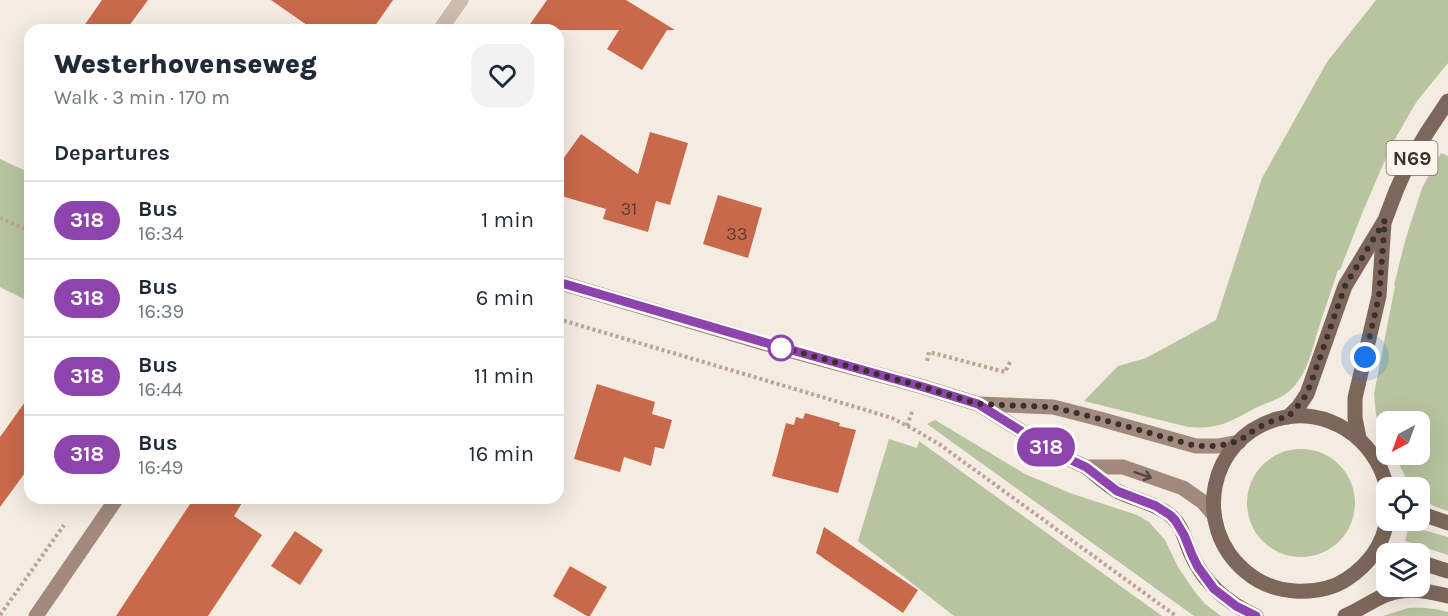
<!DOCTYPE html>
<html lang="en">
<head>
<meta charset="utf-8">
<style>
	body { margin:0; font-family:Karla,sans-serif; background:#f2f2f3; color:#1f2937; height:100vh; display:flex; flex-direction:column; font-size:22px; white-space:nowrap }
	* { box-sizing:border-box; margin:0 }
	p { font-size:20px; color:#747a83 }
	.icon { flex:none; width:33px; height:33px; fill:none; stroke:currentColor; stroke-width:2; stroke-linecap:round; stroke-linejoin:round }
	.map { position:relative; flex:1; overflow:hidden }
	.panel { position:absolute; left:24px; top:24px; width:540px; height:480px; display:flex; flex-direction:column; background:#fff; border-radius:18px; box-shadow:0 6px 24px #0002 }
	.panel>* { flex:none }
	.badge { padding:0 12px; border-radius:20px; font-size:21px; line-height:39px }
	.needle { width:39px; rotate:221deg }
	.tools { position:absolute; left:1376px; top:411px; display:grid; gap:12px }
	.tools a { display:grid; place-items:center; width:54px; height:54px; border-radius:12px; background:#fff; box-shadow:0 6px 24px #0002; font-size:30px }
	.you { position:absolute; width:30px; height:30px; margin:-15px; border:4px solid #fff; border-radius:50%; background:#1a73e8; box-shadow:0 0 0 9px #1a73e833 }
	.map>.badge { position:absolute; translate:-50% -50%; box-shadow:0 0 0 3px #fff }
	h2 { padding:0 30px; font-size:22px; line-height:54px }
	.round { display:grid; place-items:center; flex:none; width:63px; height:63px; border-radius:18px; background:#f2f2f3 }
	.head { display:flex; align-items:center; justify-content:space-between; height:102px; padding:0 30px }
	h1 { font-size:28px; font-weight:800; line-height:45px }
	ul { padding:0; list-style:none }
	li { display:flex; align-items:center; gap:18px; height:78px; padding:0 30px; border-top:2px solid #e0e1e3 }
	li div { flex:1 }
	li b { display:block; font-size:22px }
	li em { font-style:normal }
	li .badge { min-width:66px; font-weight:700; text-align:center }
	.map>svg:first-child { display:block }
</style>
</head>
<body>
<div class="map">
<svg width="1448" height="616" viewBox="0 0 1448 616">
	<rect width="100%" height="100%" fill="#f4ebe1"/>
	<!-- green -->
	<g fill="#b8c4a0">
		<path d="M 1376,0 L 1448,0 L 1448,63 L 1417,101 L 1392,144 L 1363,211 L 1340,270 L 1338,270 C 1332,289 1325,308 1319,327 C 1312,349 1307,378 1287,393 C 1276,401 1262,404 1250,411 C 1226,424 1216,429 1188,427 L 1084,401 L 1118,366 L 1146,358 L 1216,320 L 1262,178 L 1327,62 Z"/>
		<path d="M 1441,153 L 1448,156 L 1448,511 C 1437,508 1428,504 1419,496 L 1419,488 L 1411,487 L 1394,455 L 1419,454 L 1419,422 L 1386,422 L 1386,440 L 1376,415 L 1374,394 L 1395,286 L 1394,285 L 1405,241 L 1422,188 Z"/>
		<polygon points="0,159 30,173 30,302 0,287"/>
		<polygon points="935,420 1025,474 1070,493 1137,515 1149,522 1165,540 1178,567 1195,592 1205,604 1221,616 1194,616 927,424"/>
		<polygon points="889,439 917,448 919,441 1162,616 954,616 858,541"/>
		<circle cx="1301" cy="503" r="54"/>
		<polygon points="1409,526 1448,537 1448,555 1405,541"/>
		<path d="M 1408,608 C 1422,607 1435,608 1448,612 L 1448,616 L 1383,616 Z"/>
	</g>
	<!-- building -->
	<g fill="#c8694b">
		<polygon points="102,0 148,0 126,30 81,30"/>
		<polygon points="271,0 393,0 372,30 314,30"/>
		<polygon points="547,0 626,0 675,30 667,30 642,70 607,49 619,30 526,30"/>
		<polygon points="650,132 688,143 670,205 656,201 648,232 603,219 606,209 558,195 558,166 581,134 638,174"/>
		<polygon points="718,195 762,208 748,258 703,244"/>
		<polygon points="597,384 655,402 652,414 672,420 664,449 655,447 651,466 624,457 620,472 574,459"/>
		<polygon points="30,395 30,466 0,507 0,437"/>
		<polygon points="805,413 840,423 839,426 856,430 838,493 772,476 786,423 794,425 796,417 803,419"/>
		<polygon points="194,498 245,498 234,516 262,535 208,616 116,616"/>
		<polygon points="824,527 918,590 903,613 816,553"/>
		<polygon points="295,531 323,550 300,585 271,566"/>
		<polygon points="570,566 607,587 590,616 587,616 553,596"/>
	</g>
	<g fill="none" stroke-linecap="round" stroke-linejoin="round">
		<!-- path -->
		<g stroke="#b9a596" stroke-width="4" stroke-dasharray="3 3" stroke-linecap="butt">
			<polyline points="0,218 30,231"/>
			<polyline points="558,319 859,408 892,418 915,430 939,444 1176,616"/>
			<polyline points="927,361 929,352 1005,372 1011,360"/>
			<polyline points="907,426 913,409"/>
			<polyline points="0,615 64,525"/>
		</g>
		<!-- street -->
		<polyline stroke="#cdbbac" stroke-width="15" points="440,30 461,0"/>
		<!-- secondary -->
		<g stroke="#a18a7d" stroke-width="15">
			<polyline points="558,282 777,347 920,386 978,404 1058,454 1086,467 1123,467 1183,488 1203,502 1213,514"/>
			<polyline points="978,404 1053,407 1100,419 1196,446 1218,446 1239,442"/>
			<polyline points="36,616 117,498"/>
		</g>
		<!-- primary -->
		<g stroke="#7d675c" stroke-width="15">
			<polyline points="1288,417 1299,406 1307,394 1345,286 1385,220 1396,191 1408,164 1428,131 1448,101"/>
			<polyline points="1359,438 1355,418 1355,398 1379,296 1384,223"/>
			<path d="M 1086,467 C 1096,475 1107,486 1119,492 C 1136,500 1158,504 1172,517 C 1183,527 1185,541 1191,554 C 1204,583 1227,603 1256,616"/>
			<polyline points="1419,513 1448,523"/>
			<path d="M 1387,520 C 1383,545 1368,565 1347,579 C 1332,589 1313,592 1295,591 C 1277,590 1259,583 1245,571 C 1192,526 1208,439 1277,419 C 1326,405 1376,438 1387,488"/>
			<polyline points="1419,562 1448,571"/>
			<path d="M 1345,616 C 1357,611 1367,604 1379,598 C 1402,586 1424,590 1448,596"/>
		</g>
	</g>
	<!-- one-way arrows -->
	<defs><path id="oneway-shaft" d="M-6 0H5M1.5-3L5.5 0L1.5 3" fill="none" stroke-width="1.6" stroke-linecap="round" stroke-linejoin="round" transform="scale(1.5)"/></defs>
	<use stroke="#544640" href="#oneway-shaft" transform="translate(1143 475) rotate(19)"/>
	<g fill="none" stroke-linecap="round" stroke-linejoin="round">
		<!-- line casing -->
		<g stroke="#fff" stroke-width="14">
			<polyline id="line" points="558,282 777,346 920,386 978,404 1058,454 1086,467 1117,491 1156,506 1170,515 1175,520 1184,535 1192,555 1198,567 1214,589 1236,606 1256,616"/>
		</g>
		<!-- line -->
		<use href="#line" stroke="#8e44ad" stroke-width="9"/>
		<!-- walk -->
		<polyline stroke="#3b302b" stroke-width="6" stroke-dasharray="0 10.8" points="781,348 777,346 920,386 978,404 1053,407 1100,419 1196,446 1218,446 1239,441 1257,428 1277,419 1288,417 1303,400 1310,386 1345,286 1385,220 1379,296 1365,357"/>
	</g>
	<!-- markers -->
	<circle fill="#fff" stroke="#8e44ad" stroke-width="3" cx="781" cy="348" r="12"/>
	<g text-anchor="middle" stroke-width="4.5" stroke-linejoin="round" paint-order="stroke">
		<!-- number labels -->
		<g font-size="18" fill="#5e3e33">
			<text x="629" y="215">31</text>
			<text x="737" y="240">33</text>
		</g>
		<!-- shield labels -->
		<rect fill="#fbf5ee" stroke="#756b66" stroke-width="1.5" x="1386.5" y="141" width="51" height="34" rx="4.5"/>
		<g font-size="20" font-weight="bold" fill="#3b302b">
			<text x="1412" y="165">N69</text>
		</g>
	</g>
</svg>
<div class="tools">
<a><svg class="needle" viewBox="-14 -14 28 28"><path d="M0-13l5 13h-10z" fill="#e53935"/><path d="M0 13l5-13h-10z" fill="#747a83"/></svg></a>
<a><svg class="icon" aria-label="locate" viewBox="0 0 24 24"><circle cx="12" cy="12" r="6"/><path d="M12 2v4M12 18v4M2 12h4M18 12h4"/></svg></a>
<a><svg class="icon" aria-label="layers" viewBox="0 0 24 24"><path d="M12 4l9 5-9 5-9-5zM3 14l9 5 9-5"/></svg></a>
</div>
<div class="you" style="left:1365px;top:357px"></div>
<b class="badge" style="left:1046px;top:447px;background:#8e44ad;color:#fff">318</b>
<section class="panel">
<div class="head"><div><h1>Westerhovenseweg</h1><p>Walk · 3 min · 170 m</p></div><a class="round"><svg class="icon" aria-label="heart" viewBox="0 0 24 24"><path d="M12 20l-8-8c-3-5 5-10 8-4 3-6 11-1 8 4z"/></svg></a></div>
<h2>Departures</h2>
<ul>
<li><span class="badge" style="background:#8e44ad;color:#fff">318</span><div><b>Bus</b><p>16:34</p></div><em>1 min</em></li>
<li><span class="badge" style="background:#8e44ad;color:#fff">318</span><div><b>Bus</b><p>16:39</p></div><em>6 min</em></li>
<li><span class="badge" style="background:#8e44ad;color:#fff">318</span><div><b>Bus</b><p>16:44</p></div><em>11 min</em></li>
<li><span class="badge" style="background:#8e44ad;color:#fff">318</span><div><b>Bus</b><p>16:49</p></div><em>16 min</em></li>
</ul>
</section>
</div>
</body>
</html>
